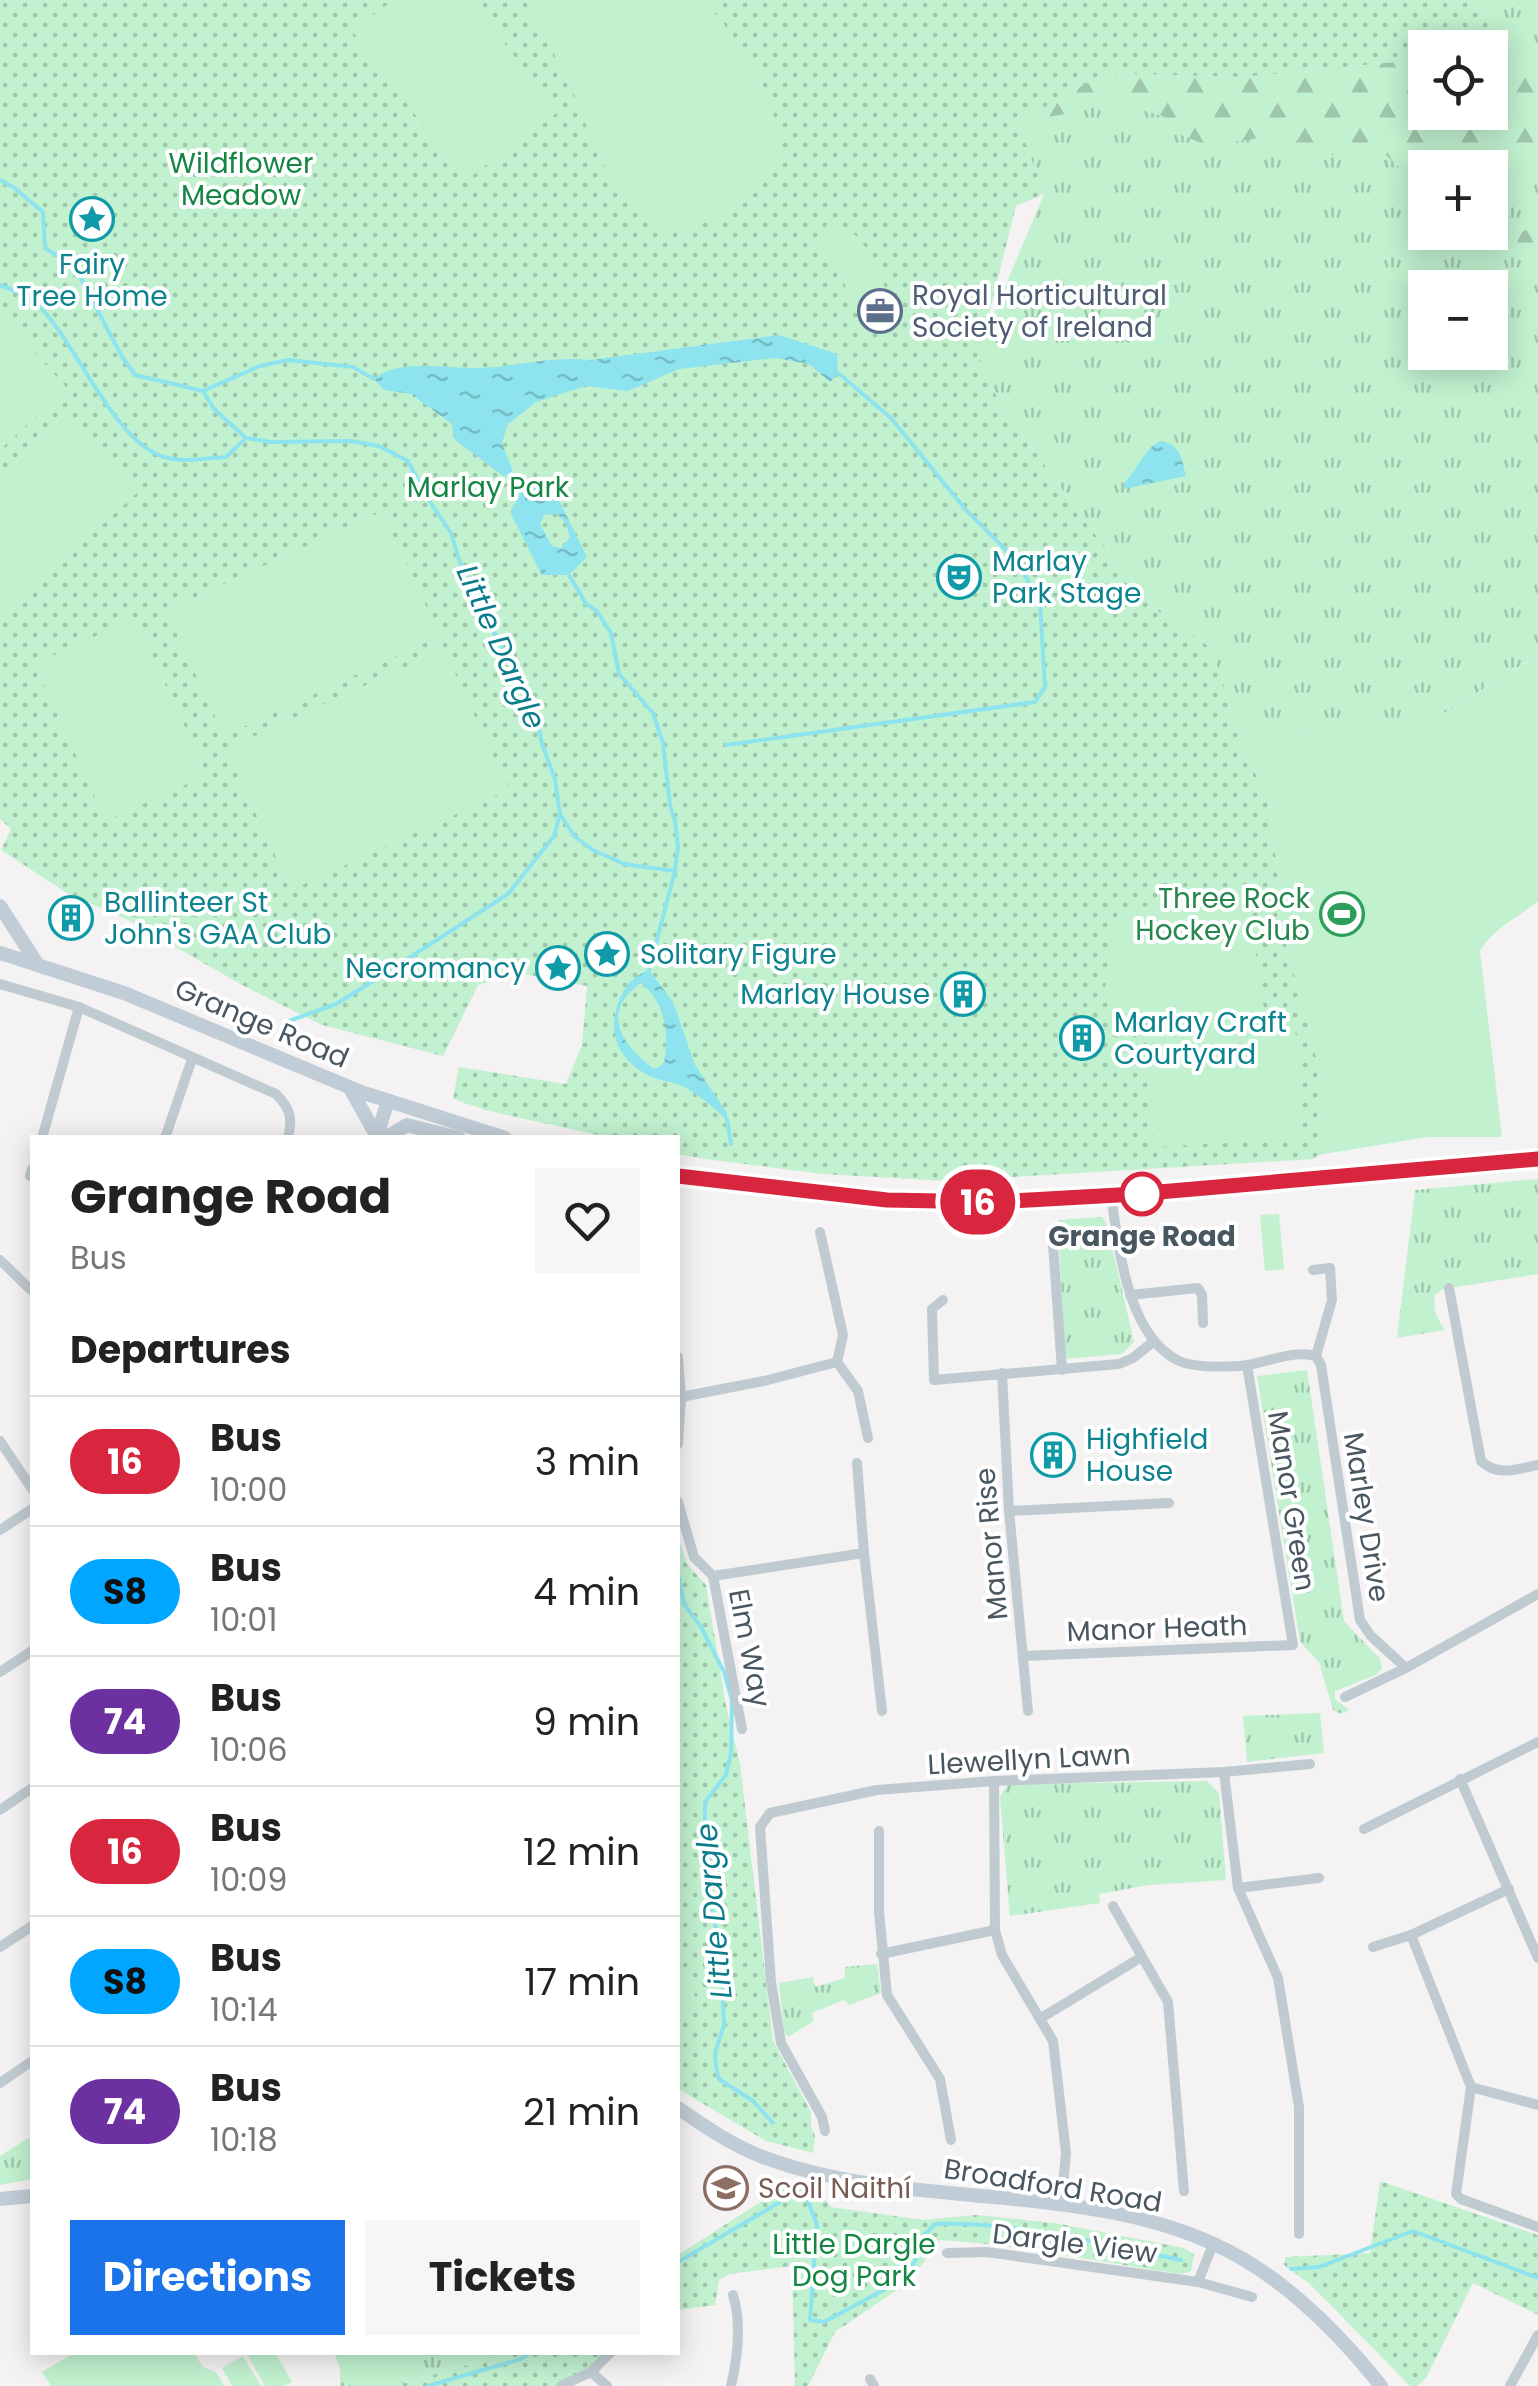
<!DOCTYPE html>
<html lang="en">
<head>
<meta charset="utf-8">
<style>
	body { margin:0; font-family:Poppins,sans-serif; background:#f6f6f6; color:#222; height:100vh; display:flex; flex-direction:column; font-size:38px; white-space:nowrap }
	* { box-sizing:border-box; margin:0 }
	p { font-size:32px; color:#767676 }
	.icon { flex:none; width:55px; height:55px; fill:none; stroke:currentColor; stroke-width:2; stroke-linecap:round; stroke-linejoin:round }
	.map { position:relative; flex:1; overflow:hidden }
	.drawer { position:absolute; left:30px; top:1135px; width:650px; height:1220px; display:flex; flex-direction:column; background:#fff; border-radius:0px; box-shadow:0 5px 25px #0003 }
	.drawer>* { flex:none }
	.badge { padding:0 20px; border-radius:32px; font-size:35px; line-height:65px }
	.controls { position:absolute; left:1408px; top:30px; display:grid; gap:20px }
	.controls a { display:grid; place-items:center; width:100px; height:100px; border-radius:0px; background:#fff; box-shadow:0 5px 25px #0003; font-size:50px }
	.map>.badge { position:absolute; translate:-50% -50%; box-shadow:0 0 0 5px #fff }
	h2 { padding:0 40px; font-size:38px; line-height:90px }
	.round { display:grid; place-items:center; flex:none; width:105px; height:105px; border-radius:0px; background:#f6f6f6 }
	.head { display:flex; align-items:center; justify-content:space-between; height:170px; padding:0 40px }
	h1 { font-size:48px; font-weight:700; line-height:75px }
	.cta { display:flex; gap:20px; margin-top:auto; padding:20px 40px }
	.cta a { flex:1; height:115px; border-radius:0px; background:#1a73e8; color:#fff; font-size:40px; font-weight:700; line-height:115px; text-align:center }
	.cta a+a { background:#f6f6f6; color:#222 }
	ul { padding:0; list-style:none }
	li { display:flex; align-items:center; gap:30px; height:130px; padding:0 40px; border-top:2px solid #e0e0e0 }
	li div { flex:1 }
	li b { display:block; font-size:38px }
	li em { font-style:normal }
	li .badge { min-width:110px; font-weight:700; text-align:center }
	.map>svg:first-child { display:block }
</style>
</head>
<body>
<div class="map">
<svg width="1538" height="2386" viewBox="0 0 1538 2386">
	<defs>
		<pattern id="grass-tufts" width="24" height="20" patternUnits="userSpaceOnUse" patternTransform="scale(2.5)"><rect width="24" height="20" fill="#c1f1cf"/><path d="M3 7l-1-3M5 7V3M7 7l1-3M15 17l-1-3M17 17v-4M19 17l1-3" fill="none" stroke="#9fc6ab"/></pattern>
		<pattern id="forest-firs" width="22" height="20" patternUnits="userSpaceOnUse" patternTransform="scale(2.5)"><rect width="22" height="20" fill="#c1f1cf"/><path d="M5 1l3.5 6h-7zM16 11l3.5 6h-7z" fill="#9fc6ab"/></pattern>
		<pattern id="park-dots" width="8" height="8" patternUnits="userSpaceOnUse" patternTransform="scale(2.5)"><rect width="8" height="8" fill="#c1f1cf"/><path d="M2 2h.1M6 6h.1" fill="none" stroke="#9fc6ab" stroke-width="1.8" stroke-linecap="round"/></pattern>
		<pattern id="water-ripples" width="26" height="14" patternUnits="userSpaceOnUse" patternTransform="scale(2.5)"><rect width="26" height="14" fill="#8de4ef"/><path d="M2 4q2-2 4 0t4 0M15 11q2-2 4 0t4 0" fill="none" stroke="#75bcc5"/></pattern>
	</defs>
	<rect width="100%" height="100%" fill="#f4f2f2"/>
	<!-- grass -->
	<g fill="url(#grass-tufts)" fill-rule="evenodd">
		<path d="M 1472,0 L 1538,0 L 1538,659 L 1531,659 L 1427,724 L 1237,731 L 1221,675 L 1207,645 L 1157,611 L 1089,527 L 999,402 L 978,358 L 981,344 L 1044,194 L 1018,122 L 1052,101 L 1241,77 L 1425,59 L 1425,112 L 1490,112 L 1490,51 L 1513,48 ZM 1425,168 L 1490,168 L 1490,232 L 1425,232 ZM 1425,288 L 1490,288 L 1490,352 L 1425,352 Z"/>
		<path d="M 1538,1179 L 1538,1274 L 1443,1289 L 1435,1295 C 1433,1312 1436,1316 1445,1330 L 1397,1338 L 1415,1190 Z"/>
		<polygon points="1102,1217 1107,1225 1134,1342 1122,1354 1065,1359 1058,1220"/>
		<polygon points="1307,1370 1344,1621 1380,1659 1382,1668 1376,1675 1335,1691 1335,1699 1349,1710 1341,1714 1333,1710 1319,1662 1300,1642 1257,1376"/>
		<polygon points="1320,1713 1324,1753 1247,1762 1243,1716"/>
		<polygon points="1207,1781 1219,1793 1226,1880 1149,1885 1099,1894 1100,1903 1010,1916 1000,1797 1008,1784"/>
		<polygon points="877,1964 881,1993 849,2005 844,2000 812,2013 814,2021 788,2037 784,2031 779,1983 813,1977 815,1987 845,1978 845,1967"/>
		<polygon points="32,2136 32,2179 0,2185 0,2156"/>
		<polygon points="334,2353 510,2353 393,2386 340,2386 340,2368"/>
	</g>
	<!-- forest -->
	<g fill="url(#forest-firs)">
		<polygon points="1514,49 1538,51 1538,159 1508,173 1490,191 1490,168 1425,168 1425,200 1404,172 1385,154 1358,161 1314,150 1284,134 1208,146 1170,130 1163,116 1108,101 1083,111 1018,122 1104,73 1241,77 1425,59 1425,112 1490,112 1490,51"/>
		<polygon points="1538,223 1538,266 1532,265 1514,250 1521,233"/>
	</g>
	<!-- park -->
	<g fill="url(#park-dots)">
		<polygon points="0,0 1472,0 1514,49 1490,51 1490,48 1425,48 1425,59 1241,77 1104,73 1018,122 1044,194 1016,206 978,358 999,402 1089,527 1157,611 1207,645 1221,675 1237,731 1270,807 1287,950 1313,1038 1318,1070 1318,1155 1314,1159 946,1181 823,1174 698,1158 678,1154 678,1138 607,1137 489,1111 453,1099 459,1067 566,1084 582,1045 587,986 519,973 478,985 443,1056 322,1025 244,986 132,922 67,893 1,850 11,829 0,819"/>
		<polygon points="678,1537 687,1564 706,1585 726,1706 740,1764 773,2041 811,2112 811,2127 815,2136 813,2153 766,2141 678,2089"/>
		<path d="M 780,2180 L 818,2190 L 831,2207 L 923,2220 L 976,2215 L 1055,2223 L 1184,2248 L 1194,2254 L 1191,2271 L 1182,2274 C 1101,2263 1022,2245 940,2240 L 910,2281 L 835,2332 L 808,2386 L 795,2386 L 792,2266 L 729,2274 L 719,2280 L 715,2305 L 678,2310 L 678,2255 L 770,2196 Z"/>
		<polygon points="1380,2181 1538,2235 1538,2315 1473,2283 1426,2378 1417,2386 1410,2386 1310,2284 1284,2265 1285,2257 1370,2253"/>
		<polygon points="510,2353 614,2353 561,2386 393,2386"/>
	</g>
	<!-- garden -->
	<g fill="#c1f1cf">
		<polygon points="393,0 472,0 557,113 465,181 352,31"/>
		<path d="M 525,0 L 704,0 C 740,42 781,96 778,154 C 776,193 695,240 659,226 C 649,223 631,206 624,197 C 599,166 587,124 571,88 C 557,58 540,29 525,0 Z"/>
		<path d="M 830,220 C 860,229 875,259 885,288 L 873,290 L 855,305 C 845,297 849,293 844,282 C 837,267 824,254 817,238 Z"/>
		<polygon points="0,314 67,388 0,450"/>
		<polygon points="67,417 137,493 0,619 0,479"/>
		<polygon points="382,511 440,636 224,736 166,611"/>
		<polygon points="135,618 207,775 106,821 34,664"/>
		<polygon points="444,649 509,790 291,890 226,749"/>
		<path d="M 1532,659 L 1538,659 L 1538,901 C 1517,919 1495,926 1480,951 L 1502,1137 L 1427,1137 L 1318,1155 L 1318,1070 L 1313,1038 L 1287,950 L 1270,807 L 1237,731 L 1427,724 Z"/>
		<polygon points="1248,899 1264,1010 1280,1012 1300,1040 1302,1139 1154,1147 1146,1011 1123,1009 1108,999 1105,988 1113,923 1123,922 1123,908"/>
		<polygon points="1279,1214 1284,1269 1265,1271 1260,1215"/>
		<polygon points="678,1956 701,2010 678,2020"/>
		<polygon points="74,2353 194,2353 203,2367 216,2372 224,2386 51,2386 42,2372"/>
		<polygon points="246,2353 275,2353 292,2382 284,2386 265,2386"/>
		<polygon points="350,2353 413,2353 421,2365 386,2386 370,2386"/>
		<polygon points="243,2356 261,2386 232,2386 222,2368"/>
	</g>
	<!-- water -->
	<g fill="url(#water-ripples)" fill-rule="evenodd">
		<path d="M 779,335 L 837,354 L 838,373 L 830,382 L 809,364 L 776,358 L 679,369 L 628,391 L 585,386 L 536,402 L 507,425 L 502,444 L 513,471 L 503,476 L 454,439 L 452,424 L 411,394 L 384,390 L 374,379 C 397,358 451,369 481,368 C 518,366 553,356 590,360 Z"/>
		<path d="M 1160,441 C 1181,444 1182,460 1186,476 L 1124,489 L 1124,483 C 1138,470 1144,449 1160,441 Z"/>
		<path d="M 538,484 L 556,494 L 587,557 L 569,575 L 542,575 L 510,512 L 521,493 ZM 557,514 L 566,524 L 570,537 L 561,548 L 552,546 L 540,524 L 544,515 Z"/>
		<path d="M 649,970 L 673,1002 L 695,1065 L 727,1113 L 727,1120 C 714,1108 700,1095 684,1087 C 676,1083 669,1082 661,1080 C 625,1069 605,1040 618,1003 C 625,986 632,977 649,970 ZM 641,983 C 666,1003 669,1034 664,1064 L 654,1069 C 622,1045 599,1012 641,983 Z"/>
	</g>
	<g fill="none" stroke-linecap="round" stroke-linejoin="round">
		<!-- stream -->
		<g stroke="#8de4ef" stroke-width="4">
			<polyline points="0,180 13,187 43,212 45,248 75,267 121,355 135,375 203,391 214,409 246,438 271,442 351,441 379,446 408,461 424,493 451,533 460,563 475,585 491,625 536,715 542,744 555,779 560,814 574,836 593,850 624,864 675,871 648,974"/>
			<path d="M 0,285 C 11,290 26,294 35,302 C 75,338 112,441 164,457 C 183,463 206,458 226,457 L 246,438"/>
			<polyline points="203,391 260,366 288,360 353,367 374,379"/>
			<polyline points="507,474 521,493"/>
			<polyline points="569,575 586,604 597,611 611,633 619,674 653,713 663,743 670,805 675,821 678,847 675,869"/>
			<polyline points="726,745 1035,702 1045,687 1040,603 1018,562 965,509 891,418 838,373"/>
			<polyline points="286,1022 336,1004 367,985 508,894 554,836 560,814"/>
			<polyline points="727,1119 731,1144"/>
			<polyline points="678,1573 684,1604 701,1627 724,1672 732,1700 731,1753 726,1775 705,1802 705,1829 711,1867 708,1889 721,1954 724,2025 715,2053 716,2067 719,2079 753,2101 773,2123"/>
			<path d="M 803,2187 L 817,2225 L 810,2320 L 824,2322 L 904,2279 L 916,2259 L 923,2236 L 935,2224 C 1018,2221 1101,2244 1181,2260"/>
			<polyline points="678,2262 780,2202"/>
			<polyline points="1291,2269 1319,2267 1413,2231 1538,2278"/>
			<polyline points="428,2386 521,2359 532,2352"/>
		</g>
		<!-- street -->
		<g stroke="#c0cbd1" stroke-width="10">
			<path d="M 0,984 L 79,1007 L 276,1094 C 290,1108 293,1118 288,1138"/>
			<polyline points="42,1138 79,1007"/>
			<polyline points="165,1138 192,1059"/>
			<polyline points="30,1176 32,1169"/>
			<path d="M 1111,1196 C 1119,1247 1127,1336 1179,1361 C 1196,1368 1223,1367 1240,1366 C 1264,1364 1293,1349 1316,1356"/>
			<polyline points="1053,1244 1062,1370"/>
			<polyline points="0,1260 32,1291"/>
			<polyline points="1313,1270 1330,1268 1332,1300 1316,1356"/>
			<path d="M 1449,1288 L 1481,1461 C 1498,1477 1517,1469 1538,1465"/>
			<polyline points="1130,1295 1198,1288 1202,1295 1203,1323"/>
			<polyline points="943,1300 932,1309 934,1380 1119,1364 1133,1358 1154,1341"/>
			<polyline points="1316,1356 1321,1365 1360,1620 1371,1636 1406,1668"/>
			<polyline points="678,1357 681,1397 678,1444"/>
			<polyline points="837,1362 858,1391 868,1438"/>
			<polyline points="1002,1373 1009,1511 1028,1711"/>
			<polyline points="681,1397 764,1381 837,1362 843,1335 820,1232"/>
			<polyline points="0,1441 32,1489"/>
			<polyline points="857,1463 864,1553 882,1711"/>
			<polyline points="678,1502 694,1557 713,1576 864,1553"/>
			<polyline points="1009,1511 1169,1503"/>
			<polyline points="0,1530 32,1509"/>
			<polyline points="713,1576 742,1729"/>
			<polyline points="1024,1656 1293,1645 1247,1365"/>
			<polyline points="0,1672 32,1651"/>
			<polyline points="1345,1697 1406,1668 1538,1594"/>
			<polyline points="1224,1772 1238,1888 1278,1978 1299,2107 1299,2234"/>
			<polyline points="1460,1779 1538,1958"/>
			<polyline points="994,1781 995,1930 1002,1955 1053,2041 1066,2153 1061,2206"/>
			<polyline points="0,1810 32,1788"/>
			<polyline points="1364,1829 1538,1742"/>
			<polyline points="879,1831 879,1912 887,1995 940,2079 951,2140"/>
			<polyline points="1238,1888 1319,1878"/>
			<polyline points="1113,1906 1168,2002 1184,2191"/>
			<polyline points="1411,1935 1471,2087 1456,2194 1461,2199 1538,2227"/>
			<polyline points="0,1947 32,1926"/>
			<polyline points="1373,1947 1411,1935 1509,1889"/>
			<polyline points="881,1954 995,1930"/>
			<polyline points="1041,2018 1140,1958"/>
			<polyline points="0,2083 32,2061"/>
			<polyline points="1471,2087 1538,2105"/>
			<polyline points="825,2131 822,2117 781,2043 771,1982 760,1827 770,1813 877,1790 994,1781 1224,1772 1310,1764"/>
			<polyline points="947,2253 987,2252 1198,2282 1252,2297"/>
			<polyline points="1198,2282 1213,2244"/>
			<polyline points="591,2372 607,2386"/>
			<polyline points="870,2379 874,2386"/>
			<polyline points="561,2386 591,2372 611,2352"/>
			<path d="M 731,2386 C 738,2356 742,2324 733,2295"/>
			<polyline points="1510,2386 1538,2335"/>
		</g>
		<!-- secondary -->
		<g stroke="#c0ccd6" stroke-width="14">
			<polyline points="0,906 36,962"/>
			<polyline points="0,953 124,993 361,1092 505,1138"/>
			<polyline points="350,1088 376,1135"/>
			<polyline points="376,1138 388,1101"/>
			<polyline points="385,1138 407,1125 459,1138"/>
			<polyline points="678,1176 887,1200 994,1202 1111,1196 1538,1159"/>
			<path d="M 678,2108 C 704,2126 733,2146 763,2157 C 914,2214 1101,2176 1243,2259 C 1297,2291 1342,2337 1381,2386"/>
			<polyline points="0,2199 32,2196"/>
		</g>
	</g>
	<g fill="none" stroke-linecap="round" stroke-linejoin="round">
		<!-- line casing -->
		<g stroke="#fff" stroke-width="22">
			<polyline id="line" points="678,1176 887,1200 994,1202 1136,1194 1538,1159"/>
		</g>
		<!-- line -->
		<use href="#line" stroke="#d7263d" stroke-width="15"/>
	</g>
	<!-- icons -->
	<defs>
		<g id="sight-ring" transform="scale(2.25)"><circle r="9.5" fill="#fff" stroke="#0f9aa8" stroke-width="1.5"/><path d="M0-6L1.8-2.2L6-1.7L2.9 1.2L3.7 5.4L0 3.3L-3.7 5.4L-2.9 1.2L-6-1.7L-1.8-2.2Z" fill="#0f9aa8"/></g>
		<g id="office-ring" transform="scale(2.25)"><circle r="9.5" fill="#fff" stroke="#5c6f8a" stroke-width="1.5"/><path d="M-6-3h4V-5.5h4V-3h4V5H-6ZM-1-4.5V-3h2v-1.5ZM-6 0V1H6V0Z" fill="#5c6f8a"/></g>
		<g id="theatre-ring" transform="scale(2.25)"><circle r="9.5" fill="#fff" stroke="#0f9aa8" stroke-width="1.5"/><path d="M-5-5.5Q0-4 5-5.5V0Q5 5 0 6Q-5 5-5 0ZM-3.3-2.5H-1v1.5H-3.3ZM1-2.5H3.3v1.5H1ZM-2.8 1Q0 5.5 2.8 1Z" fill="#0f9aa8"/></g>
		<g id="stadium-ring" transform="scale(2.25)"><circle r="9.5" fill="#fff" stroke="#2e9e5b" stroke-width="1.5"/><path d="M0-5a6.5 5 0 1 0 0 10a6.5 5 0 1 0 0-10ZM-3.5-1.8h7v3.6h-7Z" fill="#2e9e5b"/></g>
		<g id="building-ring" transform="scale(2.25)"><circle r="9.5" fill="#fff" stroke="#0f9aa8" stroke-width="1.5"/><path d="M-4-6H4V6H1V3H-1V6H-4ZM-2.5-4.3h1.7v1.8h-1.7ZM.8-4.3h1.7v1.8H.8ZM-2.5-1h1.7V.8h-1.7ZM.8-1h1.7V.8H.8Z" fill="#0f9aa8"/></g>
		<g id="school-ring" transform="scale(2.25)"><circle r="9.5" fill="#fff" stroke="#8d6e63" stroke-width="1.5"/><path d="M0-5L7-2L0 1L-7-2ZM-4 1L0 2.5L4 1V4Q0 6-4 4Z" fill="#8d6e63"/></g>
	</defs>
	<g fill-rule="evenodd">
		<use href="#sight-ring" x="92" y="219"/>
		<use href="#office-ring" x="880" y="311"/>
		<use href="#theatre-ring" x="959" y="577"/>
		<use href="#stadium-ring" x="1342" y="914"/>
		<use href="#building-ring" x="71" y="918"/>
		<use href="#sight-ring" x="607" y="954"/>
		<use href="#sight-ring" x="558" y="968"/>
		<use href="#building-ring" x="963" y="994"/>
		<use href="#building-ring" x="1082" y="1038"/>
		<use href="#building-ring" x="1053" y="1455"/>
		<use href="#school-ring" x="726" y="2188"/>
	</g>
	<!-- markers -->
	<circle fill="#fff" stroke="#d7263d" stroke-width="5" cx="1142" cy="1194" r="20"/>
	<g text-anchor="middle" stroke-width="8" stroke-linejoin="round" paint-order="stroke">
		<!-- park labels -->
		<g font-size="28" fill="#158643" stroke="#fff">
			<text x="241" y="173">Wildflower<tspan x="241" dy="32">Meadow</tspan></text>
			<text x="488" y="497">Marlay Park</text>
			<text x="854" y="2254">Little Dargle<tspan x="854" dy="32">Dog Park</tspan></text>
		</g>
		<!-- culture labels -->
		<g font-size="28" fill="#0d838f" stroke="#fff" text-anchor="start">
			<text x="92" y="274" text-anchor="middle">Fairy<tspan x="92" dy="32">Tree Home</tspan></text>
			<text x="992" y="571">Marlay<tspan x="992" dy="32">Park Stage</tspan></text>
			<text x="104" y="912">Ballinteer St<tspan x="104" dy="32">John's GAA Club</tspan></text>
			<text x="640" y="964">Solitary Figure</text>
			<text x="526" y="978" text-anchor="end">Necromancy</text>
			<text x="930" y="1004" text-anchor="end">Marlay House</text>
			<text x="1114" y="1032">Marlay Craft<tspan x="1114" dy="32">Courtyard</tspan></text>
			<text x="1086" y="1449">Highfield<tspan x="1086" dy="32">House</tspan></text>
		</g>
		<!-- service labels -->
		<g font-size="28" fill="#4e5e75" stroke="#fff" text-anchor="start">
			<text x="912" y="305">Royal Horticultural<tspan x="912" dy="32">Society of Ireland</tspan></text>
		</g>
		<!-- leisure labels -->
		<g font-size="28" fill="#27864d" stroke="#fff" text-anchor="end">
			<text x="1310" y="908">Three Rock<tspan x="1310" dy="32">Hockey Club</tspan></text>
		</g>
		<!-- street labels -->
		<g font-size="28" fill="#495760" stroke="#fff">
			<text transform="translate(262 1023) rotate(23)" y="10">Grange Road</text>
			<text transform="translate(1292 1501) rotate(81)" y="10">Manor Green</text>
			<text transform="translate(1367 1517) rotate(81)" y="10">Marley Drive</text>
			<text transform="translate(991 1544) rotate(-95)" y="10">Manor Rise</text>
			<text transform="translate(1157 1628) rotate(-2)" y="10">Manor Heath</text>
			<text transform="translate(750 1648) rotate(79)" y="10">Elm Way</text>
			<text transform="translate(1029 1759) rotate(-3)" y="10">Llewellyn Lawn</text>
			<text transform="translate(1053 2185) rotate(9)" y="10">Broadford Road</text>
			<text transform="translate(1075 2243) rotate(7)" y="10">Dargle View</text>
		</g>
		<!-- stop labels -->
		<g font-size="28" font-weight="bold" fill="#495760" stroke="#fff">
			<text x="1142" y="1246">Grange Road</text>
		</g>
		<!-- education labels -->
		<g font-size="28" fill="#785e54" stroke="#fff" text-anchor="start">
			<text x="758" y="2198">Scoil Naithí</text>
		</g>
		<!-- water labels -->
		<g font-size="30" font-style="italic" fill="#0a7c8b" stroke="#fff">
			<text transform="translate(501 647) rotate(66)" y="10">Little Dargle</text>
			<text transform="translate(714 1911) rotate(-95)" y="10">Little Dargle</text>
		</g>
	</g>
</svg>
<div class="controls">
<a><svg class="icon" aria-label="locate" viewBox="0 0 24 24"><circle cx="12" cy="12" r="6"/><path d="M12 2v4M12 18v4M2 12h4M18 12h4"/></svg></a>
<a>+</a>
<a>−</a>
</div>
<b class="badge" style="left:978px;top:1202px;background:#d7263d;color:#fff">16</b>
<section class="drawer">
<div class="head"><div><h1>Grange Road</h1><p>Bus</p></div><a class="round"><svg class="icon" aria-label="heart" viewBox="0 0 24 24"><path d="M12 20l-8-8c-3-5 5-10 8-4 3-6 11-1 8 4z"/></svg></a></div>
<h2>Departures</h2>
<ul>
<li><span class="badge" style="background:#d7263d;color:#fff">16</span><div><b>Bus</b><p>10:00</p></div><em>3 min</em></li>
<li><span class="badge" style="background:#00a6ff;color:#111">S8</span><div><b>Bus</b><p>10:01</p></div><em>4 min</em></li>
<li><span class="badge" style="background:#6c30a1;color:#fff">74</span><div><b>Bus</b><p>10:06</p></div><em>9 min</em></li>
<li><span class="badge" style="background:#d7263d;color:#fff">16</span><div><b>Bus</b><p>10:09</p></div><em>12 min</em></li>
<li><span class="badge" style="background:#00a6ff;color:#111">S8</span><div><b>Bus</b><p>10:14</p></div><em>17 min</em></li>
<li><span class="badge" style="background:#6c30a1;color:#fff">74</span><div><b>Bus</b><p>10:18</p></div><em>21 min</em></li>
</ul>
<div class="cta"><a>Directions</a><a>Tickets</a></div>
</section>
</div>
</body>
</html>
